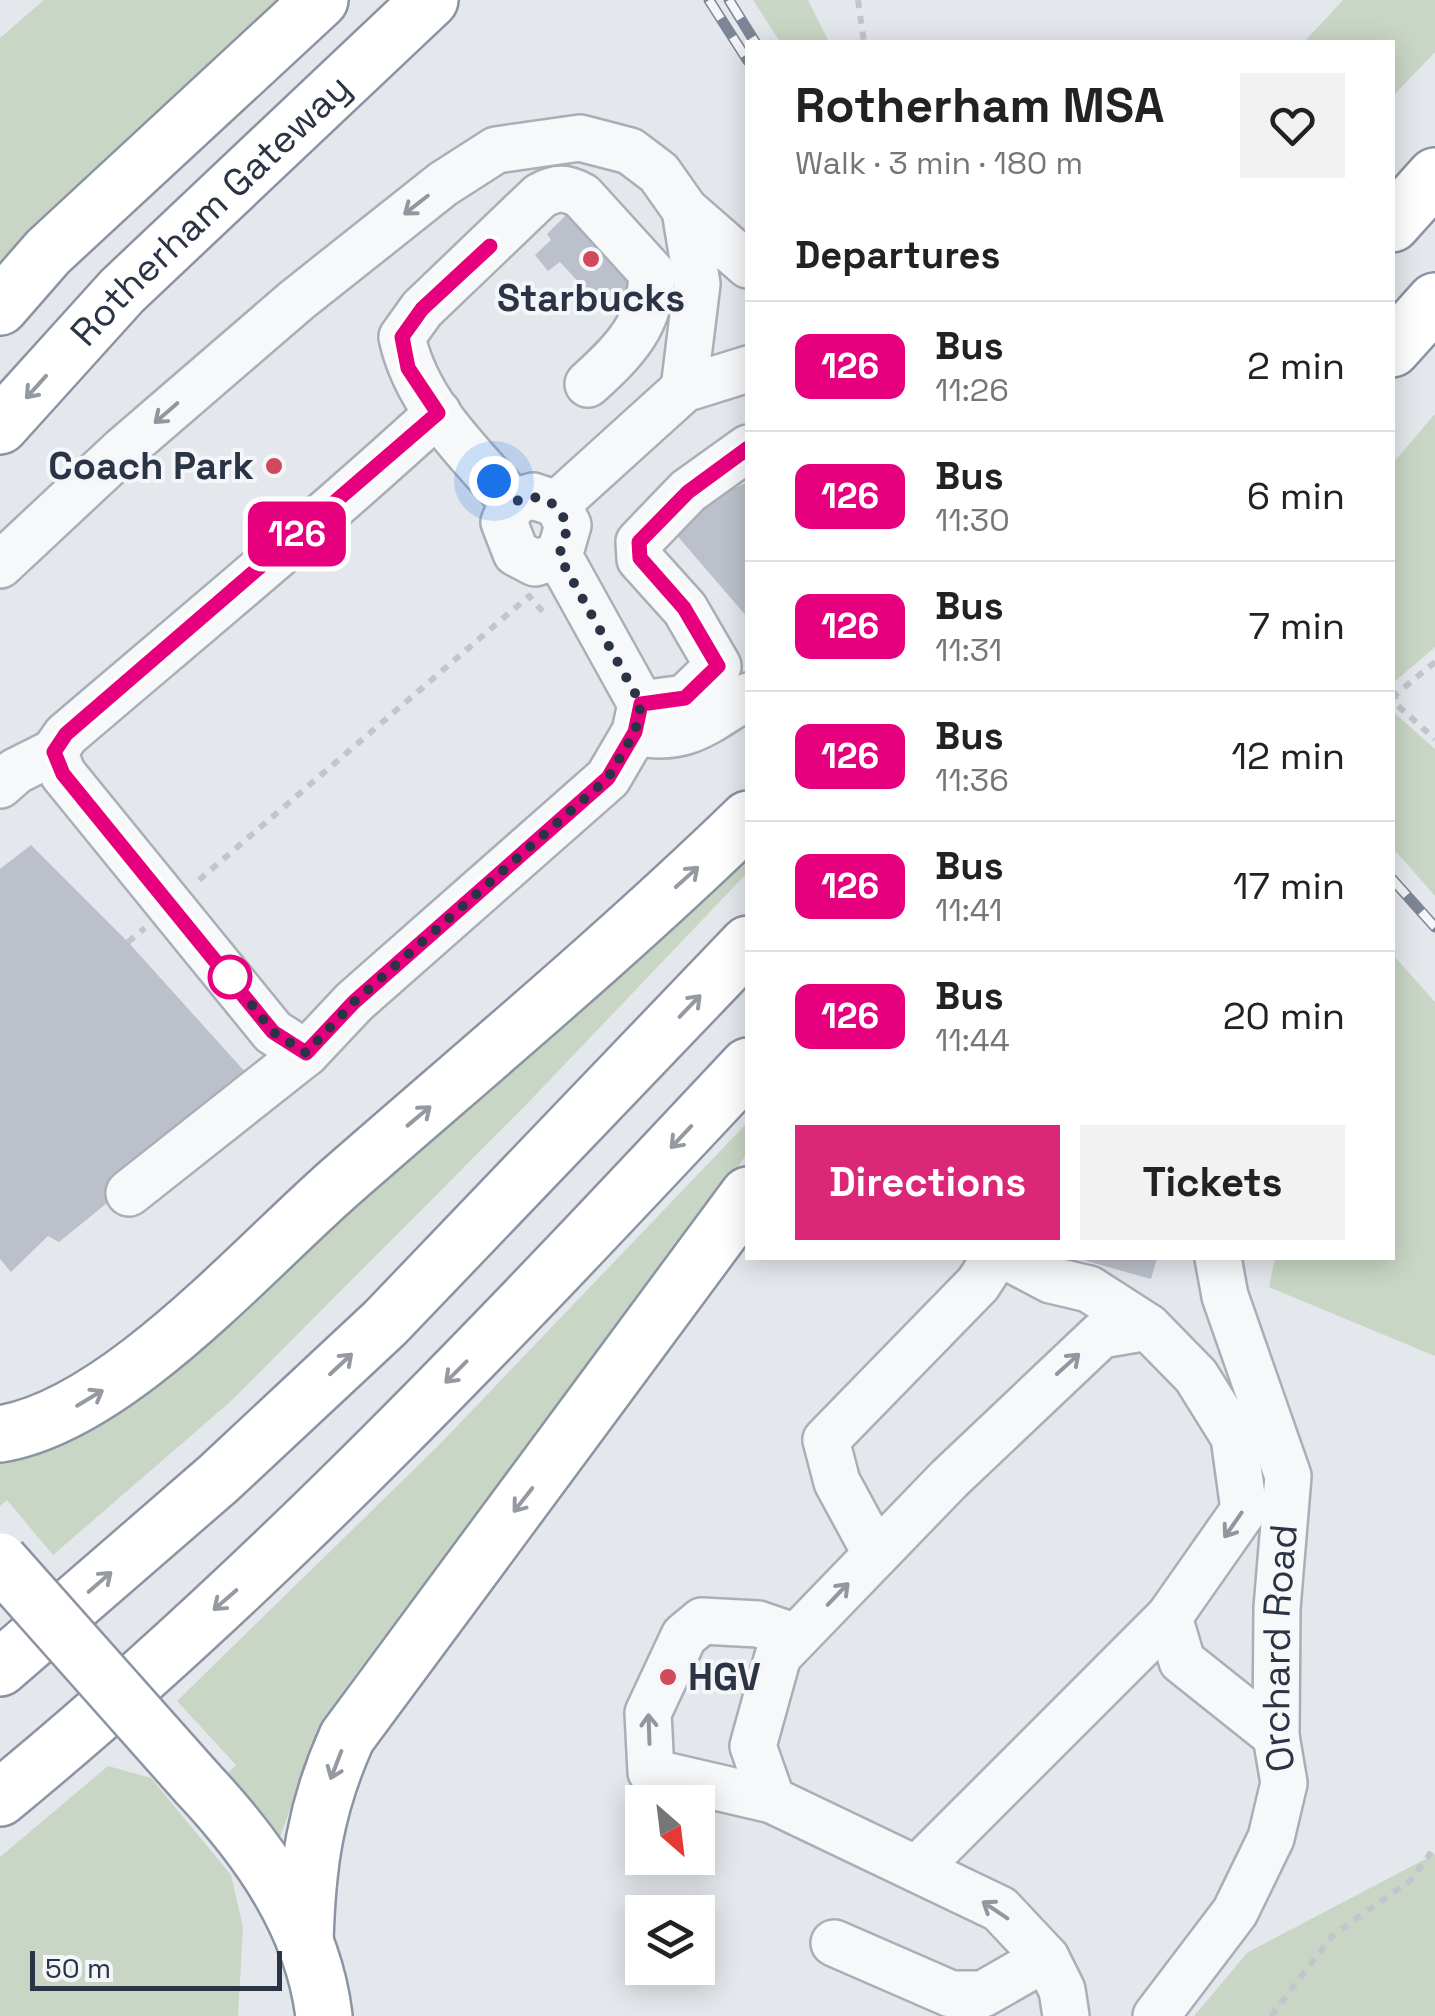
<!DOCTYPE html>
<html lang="en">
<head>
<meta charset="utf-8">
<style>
	body { margin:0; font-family:"Space Grotesk",sans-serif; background:#f2f2f2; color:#222; height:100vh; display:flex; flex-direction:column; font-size:38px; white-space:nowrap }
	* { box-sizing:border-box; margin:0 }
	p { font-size:32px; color:#767676 }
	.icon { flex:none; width:55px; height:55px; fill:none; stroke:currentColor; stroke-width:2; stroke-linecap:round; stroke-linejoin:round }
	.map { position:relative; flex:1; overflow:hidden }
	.details { position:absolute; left:745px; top:40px; width:650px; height:1220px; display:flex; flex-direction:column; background:#fff; border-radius:0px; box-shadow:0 5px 25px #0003 }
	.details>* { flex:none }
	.badge { padding:0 20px; border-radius:15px; font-size:35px; line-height:65px }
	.needle { width:65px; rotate:152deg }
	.tools { position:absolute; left:625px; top:1785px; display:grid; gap:20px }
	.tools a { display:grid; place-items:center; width:90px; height:90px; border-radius:0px; background:#fff; box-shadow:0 5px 25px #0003; font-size:50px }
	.scale { position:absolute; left:30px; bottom:25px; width:252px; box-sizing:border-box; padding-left:10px; border:5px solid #2b3445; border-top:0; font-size:28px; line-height:35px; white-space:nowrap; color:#2b3445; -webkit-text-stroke:8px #f4f6f9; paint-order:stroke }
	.you { position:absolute; width:50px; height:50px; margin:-25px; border:8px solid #fff; border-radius:50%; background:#1a73e8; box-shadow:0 0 0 15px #1a73e833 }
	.map>.badge { position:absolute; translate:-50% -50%; box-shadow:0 0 0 5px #fff }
	h2 { padding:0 50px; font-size:38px; line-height:90px }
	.round { display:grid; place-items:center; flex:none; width:105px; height:105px; border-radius:0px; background:#f2f2f2 }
	.head { display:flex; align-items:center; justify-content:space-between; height:170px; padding:0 50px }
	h1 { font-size:48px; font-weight:700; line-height:75px }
	.button { display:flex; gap:20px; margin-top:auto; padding:20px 50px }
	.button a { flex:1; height:115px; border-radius:0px; background:#db2777; color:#fff; font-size:40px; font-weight:700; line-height:115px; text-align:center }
	.button a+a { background:#f2f2f2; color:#222 }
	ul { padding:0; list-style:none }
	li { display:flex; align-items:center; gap:30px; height:130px; padding:0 50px; border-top:2px solid #e0e0e0 }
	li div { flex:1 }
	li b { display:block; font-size:38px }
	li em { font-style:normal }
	li .badge { min-width:110px; font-weight:700; text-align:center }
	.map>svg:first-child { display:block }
</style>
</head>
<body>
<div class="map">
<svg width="1435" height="2016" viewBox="0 0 1435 2016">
	<rect width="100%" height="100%" fill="#e4e7ec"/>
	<!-- green -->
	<g fill="#c9d6c5">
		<polygon points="44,0 276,0 82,189 0,281 0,38"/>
		<polygon points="753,0 808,0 829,42 780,42"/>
		<polygon points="1343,0 1435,0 1435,52 1393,96 1392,42 1304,42"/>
		<polygon points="1435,414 1435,647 1393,683 1393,463"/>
		<polygon points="1392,711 1435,749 1435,896 1393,848"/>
		<polygon points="747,857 747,873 524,1107 230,1402 53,1555 7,1500 0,1506 0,1457"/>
		<polygon points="1393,955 1435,1002 1435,1356 1269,1287 1275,1258 1392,1258"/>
		<polygon points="747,1123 747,1154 349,1683 307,1764 280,1837 227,1774 236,1765 177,1701 438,1446"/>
		<polygon points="108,1766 151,1778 231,1875 243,1927 238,2016 0,2016 0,1857"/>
		<polygon points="1435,1854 1435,2016 1194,2016 1248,1952"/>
	</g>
	<!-- building -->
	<g fill="#bbc0ca">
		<polygon points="577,204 643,282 609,315 560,262 548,271 535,255 551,240 547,234"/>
		<polygon points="748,482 748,618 674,532 710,499"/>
		<polygon points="31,845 128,942 255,1083 59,1242 48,1236 11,1272 0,1259 0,869"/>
		<polygon points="1076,1258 1157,1258 1151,1279"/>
	</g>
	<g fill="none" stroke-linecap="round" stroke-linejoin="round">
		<!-- minor casing -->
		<g stroke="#a9aeb7" stroke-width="50">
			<g id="minor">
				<polyline points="684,389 697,284 685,210"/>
				<polygon points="533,496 557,504 568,525 559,556 535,563 516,553 504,522 513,502"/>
				<path d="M 513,502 C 469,453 416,403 402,337 L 422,309 L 540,196 C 556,187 566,187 582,196 L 652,273 C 651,325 624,351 588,384"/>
				<polyline points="557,504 684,389 748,369"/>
				<polyline points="0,565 123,450 297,300 443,184 496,150 580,138 630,151 659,173 685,210 748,265"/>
				<polyline points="641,704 685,698 718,666 685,609 640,559 639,542 688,491 748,448"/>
				<path d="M 635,732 C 685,743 706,722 748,696"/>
				<polyline points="0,785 16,771 54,752"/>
				<path d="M 306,1053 L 273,1032 L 63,774 L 54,752 L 66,735 C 190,629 317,524 438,413"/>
				<polyline points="129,1193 306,1053 354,1002 608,778 635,732 641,704 559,556"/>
				<polyline points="1009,1258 1051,1280 1089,1289 1148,1327"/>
				<polyline points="876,1554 837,1482 826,1440 978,1284 995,1258"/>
				<polyline points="796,1637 758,1624 702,1621 684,1636 648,1713 651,1772 772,1800 1000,1909 1046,1958 1062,1990 1066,2016"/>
				<polyline points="772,1800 753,1746 778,1656 949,1479 1101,1335 1148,1327 1196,1376 1234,1437 1244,1510 1169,1617 1182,1661 1276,1736"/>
				<polyline points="917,1869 1169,1617"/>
				<polyline points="834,1943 951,1994 983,1994 1046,1958"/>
				<path id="s1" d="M 1156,2016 L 1235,1912 L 1271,1838 L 1284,1783 L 1276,1736 L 1277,1608 L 1288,1476 L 1225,1296 L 1218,1258"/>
			</g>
		</g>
		<!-- highway casing -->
		<g stroke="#8b94a3" stroke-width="60">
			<g id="highway">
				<polyline points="1392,224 1435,176"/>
				<polyline points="0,307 48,252 320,0"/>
				<polyline points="1392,349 1435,301"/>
				<path id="s2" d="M 0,426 L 122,291 L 430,0"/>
				<path d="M 0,1434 C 118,1415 254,1257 344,1179 C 480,1060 618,945 748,819"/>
				<polyline points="0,1668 218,1479 385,1323 748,944"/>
				<path d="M 198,1784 C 259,1849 313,1925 324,2016"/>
				<path d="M 0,1798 C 270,1576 509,1321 748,1066"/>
				<path d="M 305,1943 C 307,1866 315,1808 347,1737 L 748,1195"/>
			</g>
		</g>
		<!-- path -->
		<g stroke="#c2c5cb" stroke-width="6" stroke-dasharray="8 8" stroke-linecap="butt">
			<polyline points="858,0 864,42"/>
			<polyline points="1435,662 1395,695 1396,704 1435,739"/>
			<polyline points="199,880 529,596 543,612"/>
			<polyline points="128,942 145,928"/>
			<polyline points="1271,2016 1332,1936 1412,1879 1435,1847"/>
		</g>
		<!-- minor -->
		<use href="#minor" stroke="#f7f8fa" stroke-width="45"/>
		<!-- highway -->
		<use href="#highway" stroke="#fff" stroke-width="55"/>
		<!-- rail casing -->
		<g stroke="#7d8696" stroke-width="11">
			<g id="rail">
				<polyline points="709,0 748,61"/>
				<polyline points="729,0 755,42"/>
				<polyline points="1392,879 1435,927"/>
			</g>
		</g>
		<!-- rail -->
		<use href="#rail" stroke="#f4f6f9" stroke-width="8" stroke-dasharray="22" stroke-linecap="butt"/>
		<!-- highway-bridge casing -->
		<g stroke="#8b94a3" stroke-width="60" stroke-linecap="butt">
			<polyline id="highway-bridge" points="0,1561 198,1784"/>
		</g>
		<!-- highway-bridge -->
		<use href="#highway-bridge" stroke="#fff" stroke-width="55"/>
	</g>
	<!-- one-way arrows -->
	<defs><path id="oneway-shaft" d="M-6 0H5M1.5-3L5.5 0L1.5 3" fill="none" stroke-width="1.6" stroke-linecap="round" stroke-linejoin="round" transform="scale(2.5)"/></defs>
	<g stroke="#9196a0">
		<use href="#oneway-shaft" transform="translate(416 205) rotate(142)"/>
		<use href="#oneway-shaft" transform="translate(166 413) rotate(139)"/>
		<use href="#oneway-shaft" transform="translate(1068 1364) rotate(-42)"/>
		<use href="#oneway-shaft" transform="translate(1233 1525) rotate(125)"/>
		<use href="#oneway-shaft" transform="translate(838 1594) rotate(-46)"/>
		<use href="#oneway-shaft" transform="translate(649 1729) rotate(-92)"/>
		<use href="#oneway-shaft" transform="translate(995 1910) rotate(-146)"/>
	</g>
	<g stroke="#959aa2">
		<use href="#oneway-shaft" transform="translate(36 387) rotate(132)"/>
		<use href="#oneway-shaft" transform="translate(687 877) rotate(-42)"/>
		<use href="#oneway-shaft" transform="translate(690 1006) rotate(-46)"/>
		<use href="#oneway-shaft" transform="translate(419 1116) rotate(-40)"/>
		<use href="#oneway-shaft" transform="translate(681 1137) rotate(133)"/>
		<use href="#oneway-shaft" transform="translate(341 1364) rotate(-43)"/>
		<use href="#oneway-shaft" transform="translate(456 1372) rotate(135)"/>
		<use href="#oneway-shaft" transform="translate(90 1398) rotate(-31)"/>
		<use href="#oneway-shaft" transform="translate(523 1500) rotate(128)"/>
		<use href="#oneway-shaft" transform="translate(100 1582) rotate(-41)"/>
		<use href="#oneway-shaft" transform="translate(225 1600) rotate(139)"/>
		<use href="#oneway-shaft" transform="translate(336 1765) rotate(111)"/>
	</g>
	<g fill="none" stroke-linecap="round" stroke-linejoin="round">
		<!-- line casing -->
		<g stroke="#fff" stroke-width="22">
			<polyline id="line" points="490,246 422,309 402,337 408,368 438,413 66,734 54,752 63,774 273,1032 306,1053 354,1002 608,778 635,732 641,704 685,698 718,666 684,608 640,558 639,542 688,492 748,448"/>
		</g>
		<!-- line -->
		<use href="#line" stroke="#e6007e" stroke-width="15"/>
		<!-- walk -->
		<path stroke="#2b3445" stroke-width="10" stroke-dasharray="0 18" d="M 230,977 L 273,1032 L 306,1053 L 354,1002 L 608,778 L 635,732 L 641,704 L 559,556 L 568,526 C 555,500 542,491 514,502 L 494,481"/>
	</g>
	<!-- markers -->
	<g fill="#d1495b" stroke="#f4f6f9" stroke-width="4">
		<circle cx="591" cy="259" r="10"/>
		<circle cx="274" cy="466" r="10"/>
		<circle cx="668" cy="1677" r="10"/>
	</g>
	<circle fill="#fff" stroke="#e6007e" stroke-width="5" cx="230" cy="977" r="20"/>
	<g text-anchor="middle" stroke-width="8" stroke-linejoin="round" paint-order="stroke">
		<!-- street labels -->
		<g font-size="38" fill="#2b3445" stroke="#f4f6f9">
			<text dy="13" stroke="none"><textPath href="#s2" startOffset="302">Rotherham Gateway</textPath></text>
			<text dy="13" stroke="none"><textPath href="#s1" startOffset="405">Orchard Road</textPath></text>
		</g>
		<!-- poi labels -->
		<g font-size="38" font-weight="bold" fill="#2b3445" stroke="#f4f6f9">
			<text x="591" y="311">Starbucks</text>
			<text x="254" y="479" text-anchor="end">Coach Park</text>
			<text x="688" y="1690" text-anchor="start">HGV</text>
		</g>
	</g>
</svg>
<div class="tools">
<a><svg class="needle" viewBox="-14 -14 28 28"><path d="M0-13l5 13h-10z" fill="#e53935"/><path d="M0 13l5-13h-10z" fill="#767676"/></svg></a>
<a><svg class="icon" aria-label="layers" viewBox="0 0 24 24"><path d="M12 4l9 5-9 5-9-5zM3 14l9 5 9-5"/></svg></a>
</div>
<div class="scale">50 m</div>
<div class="you" style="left:494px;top:481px"></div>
<b class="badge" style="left:297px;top:534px;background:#e6007e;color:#fff">126</b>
<section class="details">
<div class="head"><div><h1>Rotherham MSA</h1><p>Walk · 3 min · 180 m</p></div><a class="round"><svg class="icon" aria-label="heart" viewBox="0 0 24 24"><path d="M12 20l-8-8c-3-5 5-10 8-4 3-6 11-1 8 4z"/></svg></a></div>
<h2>Departures</h2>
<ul>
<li><span class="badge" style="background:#e6007e;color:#fff">126</span><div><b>Bus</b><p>11:26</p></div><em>2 min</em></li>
<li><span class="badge" style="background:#e6007e;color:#fff">126</span><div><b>Bus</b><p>11:30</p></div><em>6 min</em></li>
<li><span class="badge" style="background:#e6007e;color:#fff">126</span><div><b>Bus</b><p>11:31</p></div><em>7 min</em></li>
<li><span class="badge" style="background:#e6007e;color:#fff">126</span><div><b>Bus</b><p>11:36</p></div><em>12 min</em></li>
<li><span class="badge" style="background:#e6007e;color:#fff">126</span><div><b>Bus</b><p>11:41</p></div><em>17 min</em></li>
<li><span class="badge" style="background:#e6007e;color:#fff">126</span><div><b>Bus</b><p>11:44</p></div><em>20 min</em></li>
</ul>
<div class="button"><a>Directions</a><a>Tickets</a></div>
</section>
</div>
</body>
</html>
